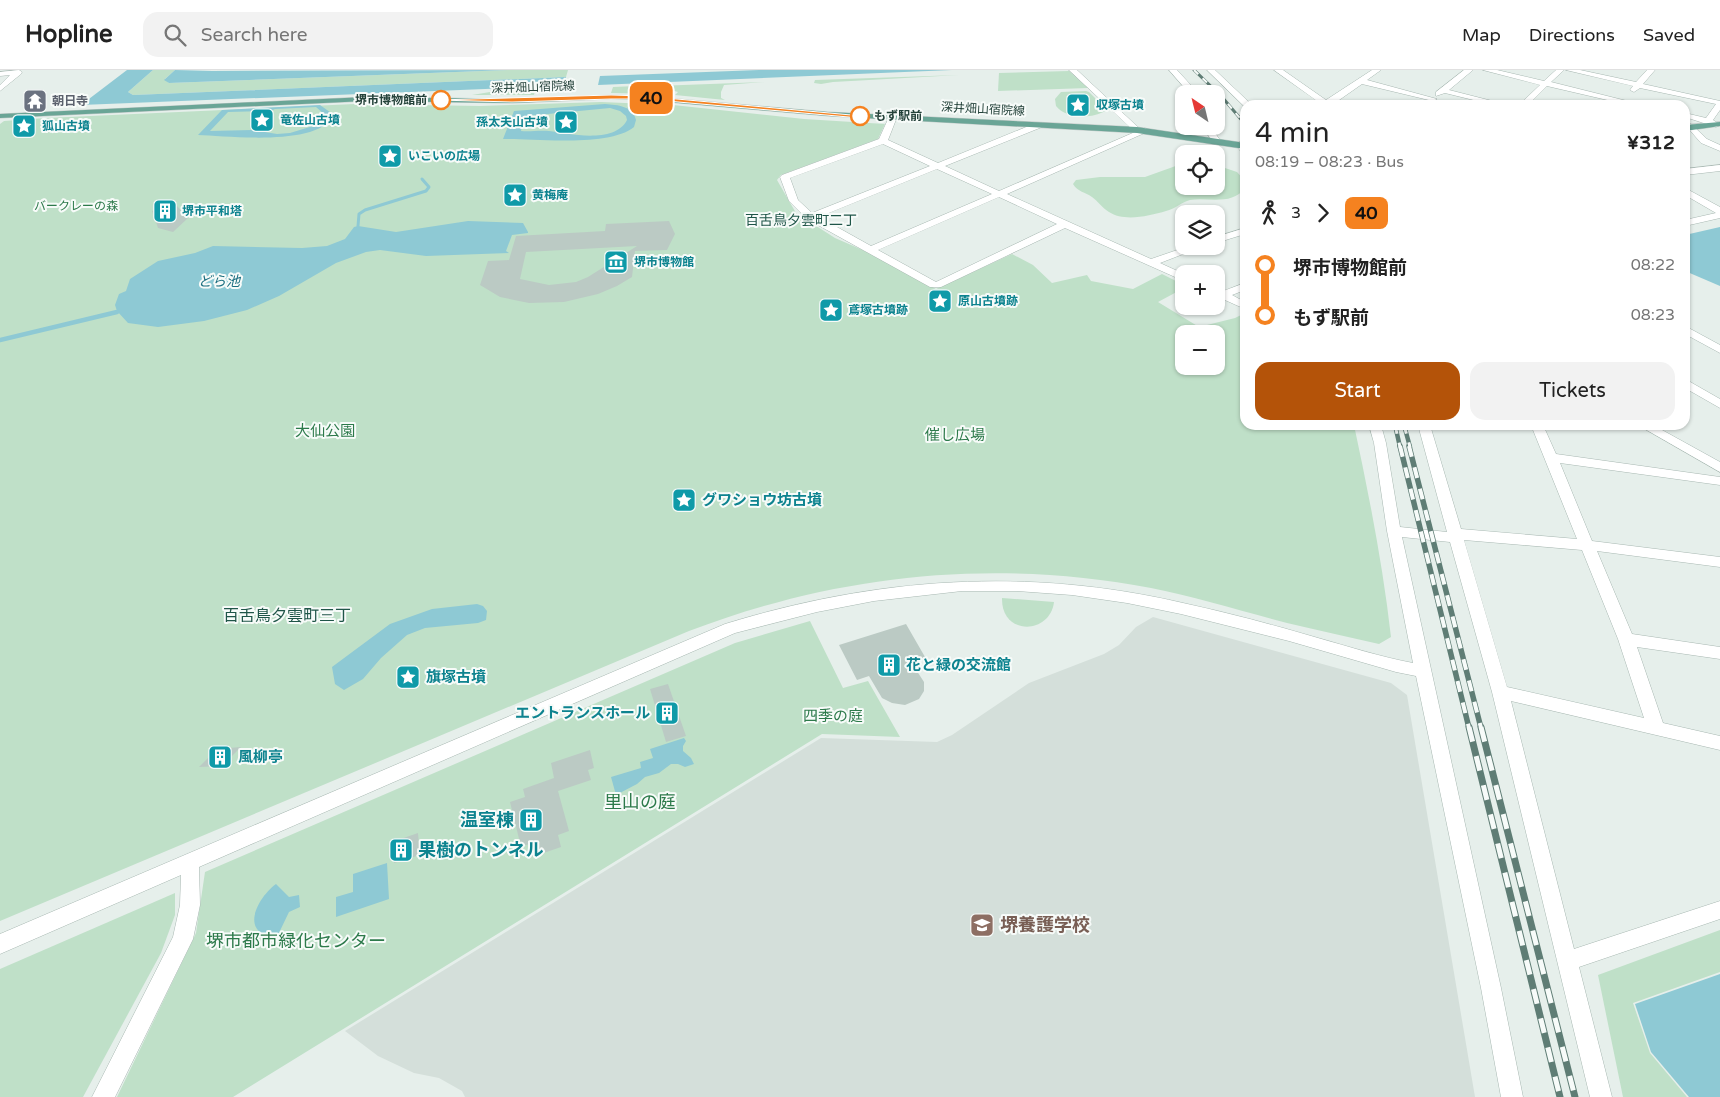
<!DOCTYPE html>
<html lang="en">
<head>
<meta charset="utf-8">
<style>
	body { margin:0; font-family:"Varela Round","Noto Sans JP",sans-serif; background:#f2f2f2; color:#222; height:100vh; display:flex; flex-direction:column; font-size:19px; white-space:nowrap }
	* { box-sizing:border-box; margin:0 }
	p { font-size:16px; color:#767676 }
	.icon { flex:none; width:28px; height:28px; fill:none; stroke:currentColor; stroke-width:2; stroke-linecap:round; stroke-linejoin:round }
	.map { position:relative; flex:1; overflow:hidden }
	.drawer { position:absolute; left:1240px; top:30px; width:450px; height:330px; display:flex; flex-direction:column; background:#fff; border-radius:15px; box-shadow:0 1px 4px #0004 }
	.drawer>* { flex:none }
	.badge { padding:0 10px; border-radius:8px; font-size:18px; line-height:32px }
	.needle { width:32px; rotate:325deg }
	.tools { position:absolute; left:1175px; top:15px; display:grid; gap:10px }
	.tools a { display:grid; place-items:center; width:50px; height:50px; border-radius:10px; background:#fff; box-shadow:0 1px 4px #0004; font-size:25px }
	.map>.badge { position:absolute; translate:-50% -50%; box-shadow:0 0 0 2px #fff }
	.legs { display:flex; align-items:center; gap:8px; height:55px; padding:0 15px; font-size:16px }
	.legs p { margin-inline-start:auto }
	.head { display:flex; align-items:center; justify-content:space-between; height:85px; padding:0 15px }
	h1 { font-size:28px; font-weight:600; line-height:38px }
	.action { display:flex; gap:10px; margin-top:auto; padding:10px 15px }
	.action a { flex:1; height:58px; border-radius:15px; background:#b45309; color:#fff; font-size:20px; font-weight:600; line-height:58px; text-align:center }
	.action a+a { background:#f2f2f2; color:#222 }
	ul { padding:0 15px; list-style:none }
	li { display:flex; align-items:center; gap:18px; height:50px; font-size:19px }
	li i { display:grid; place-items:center; width:8px; height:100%; margin:0 6px; background:currentColor }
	li i::after { content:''; width:12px; height:12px; margin:-6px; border:4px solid; border-radius:50%; background:#fff }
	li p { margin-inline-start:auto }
	li:first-child i { background:linear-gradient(#0000 50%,currentColor 0) }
	li:last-child i { background:linear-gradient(currentColor 50%,#0000 0) }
	header { display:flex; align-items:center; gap:30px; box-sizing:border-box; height:70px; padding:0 25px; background:#fff; border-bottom:1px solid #e0e0e0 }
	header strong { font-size:24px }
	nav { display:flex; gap:28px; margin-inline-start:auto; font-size:18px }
	.search { width:350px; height:45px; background:#f2f2f2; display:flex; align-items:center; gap:12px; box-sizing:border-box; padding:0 18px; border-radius:15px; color:#767676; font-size:19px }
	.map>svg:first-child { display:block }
</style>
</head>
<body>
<header>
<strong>Hopline</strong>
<div class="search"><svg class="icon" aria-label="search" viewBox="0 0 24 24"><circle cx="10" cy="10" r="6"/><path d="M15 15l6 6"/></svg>Search here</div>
<nav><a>Map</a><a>Directions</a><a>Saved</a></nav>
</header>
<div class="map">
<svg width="1720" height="1027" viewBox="0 0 1720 1027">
	<rect width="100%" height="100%" fill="#e6efeb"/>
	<!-- built -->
	<polygon fill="#d4dfda" points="1153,547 1391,613 1407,625 1475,1027 465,1027 462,1021 439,1008 414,1003 378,986 345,961 821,668 937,672 952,665 1029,613 1104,584 1119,575 1136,557"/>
	<!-- green -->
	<g fill="#bfe0c8" fill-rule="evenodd">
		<polygon points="153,0 175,0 165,9 169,13 508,0 568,0 566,7 133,25 128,22"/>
		<polygon points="1069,1 1088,18 998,21 999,3"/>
		<polygon points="959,5 833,12 821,14 814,13 815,10"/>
		<polygon points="764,12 724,15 721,22 721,28 725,30 675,25 678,22 656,16"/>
		<polygon points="636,16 656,24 611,23 613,17"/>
		<polygon points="535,20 534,25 472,25 490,22"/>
		<path d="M 1086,21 L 1089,22 L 1106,39 L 1105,41 C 1092,49 1066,49 1056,36 L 1055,29 L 1061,22 Z"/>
		<path d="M 601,32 L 673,35 L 804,49 L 885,54 L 878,69 L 781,105 L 777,110 L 796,143 L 835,168 L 865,181 L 936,219 L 1012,184 L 1033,195 L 1052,213 L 1087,205 L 1091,211 L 1133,219 L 1162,204 L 1184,215 L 1184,218 L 1158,232 L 1199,257 L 1235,248 L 1245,243 L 1245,355 L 1354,355 C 1369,425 1383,496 1391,567 L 1379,574 C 1348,567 1317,560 1287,553 C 1241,541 1197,527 1151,518 C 994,488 838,504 689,561 L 0,851 L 0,54 L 4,51 L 46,48 L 355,34 L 480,36 ZM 1184,264 L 1216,264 L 1216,296 L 1184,296 Z"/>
		<path d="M 1184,93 L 1184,116 L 1216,116 L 1216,95 L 1237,102 L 1245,111 L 1245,118 C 1232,136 1208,127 1190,130 C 1182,132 1175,139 1166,141 C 1149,146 1124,152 1109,142 C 1102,138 1098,131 1092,127 C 1085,122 1078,122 1073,114 L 1076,110 L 1100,107 L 1145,107 Z"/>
		<path d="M 1002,528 L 1054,532 C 1050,565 1001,566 1002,528 Z"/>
		<polygon points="810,551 843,618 868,611 900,667 822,664 233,1027 117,1027 196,863 205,802 735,573"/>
		<polygon points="175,823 175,845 161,883 83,1027 0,1027 0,899"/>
		<polygon points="1720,860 1720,902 1633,933 1650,983 1687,1027 1623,1027 1598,905"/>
	</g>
	<!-- water -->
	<g fill="#8ec9d4" fill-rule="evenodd">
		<polygon points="127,0 153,0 128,22 133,25 566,7 563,16 81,35"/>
		<polygon points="175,0 212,1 508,0 169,13 164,10"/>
		<polygon points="759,0 952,0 598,15 600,6"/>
		<path d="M 605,34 C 618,35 633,36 636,50 L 634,57 C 610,77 535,69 503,69 L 514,41 ZM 610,38 L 620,41 L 626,46 L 627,50 C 615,74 569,64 549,61 C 539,60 530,62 521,61 L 524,47 L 527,46 Z"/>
		<path d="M 320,35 L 334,45 C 318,77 229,66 198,65 L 222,40 ZM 316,37 L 324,44 L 323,49 L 313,56 L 290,63 L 277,64 L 252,60 L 210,61 L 228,42 L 270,41 L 275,39 Z"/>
		<polygon points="468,151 523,153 528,162 528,163 512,165 506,181 509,183 426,186 380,180 366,182 336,193 279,226 247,240 204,251 158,257 128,253 117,241 115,235 119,224 126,221 130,209 158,191 195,183 213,176 302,178 327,176 345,169 354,157 358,156 396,162"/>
		<polygon points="1720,157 1720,216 1685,201 1685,165"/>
		<polygon points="477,534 483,536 487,541 486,550 478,553 425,558 407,565 381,588 363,609 344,620 335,614 332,597 390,554 432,539"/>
		<polygon points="684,668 686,671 683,676 683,681 691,688 694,694 685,697 678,694 671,694 659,703 645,707 637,714 616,725 611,707 641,698 640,692 653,688 650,679"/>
		<polygon points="387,793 389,829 336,847 336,827 353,822 353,804"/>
		<path d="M 276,814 L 289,827 L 299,825 L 300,837 L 289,842 L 277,867 C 238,865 257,828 276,814 Z"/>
		<polygon points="1720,904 1720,1027 1689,1027 1651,982 1635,934"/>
	</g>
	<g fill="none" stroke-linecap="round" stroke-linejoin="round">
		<!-- stream-far1 -->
		<polyline stroke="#8ec9d4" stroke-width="3" points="358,156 359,144 365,140 426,121 429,117 422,109"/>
		<!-- stream -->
		<polyline stroke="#8ec9d4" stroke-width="4.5" points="0,270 117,242"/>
	</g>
	<!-- building -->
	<g fill="#bbcac4" fill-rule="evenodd">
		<polygon points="168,135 177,136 188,148 173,162 158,158 152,141"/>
		<path d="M 669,151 L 675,164 L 667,180 L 635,181 L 632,207 L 617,216 L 598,224 L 564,232 L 529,233 L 500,227 L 480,215 L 488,191 L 509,190 L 516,166 L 605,161 L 606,154 ZM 637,176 L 588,207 L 576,212 L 549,215 L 520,209 L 526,182 Z"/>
		<polygon points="906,554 925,587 911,592 924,612 924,621 919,629 905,635 892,633 882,628 869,606 857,610 839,575"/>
		<polygon points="668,614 686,666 666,672 650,619"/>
		<polygon points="241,677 222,696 199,697 217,679"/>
		<polygon points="590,680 594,698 588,700 591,710 558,721 569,761 558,765 561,777 532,787 529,774 521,777 510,732 525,727 523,719 554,708 551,693"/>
		<polygon points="418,763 420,785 394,793 392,772"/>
	</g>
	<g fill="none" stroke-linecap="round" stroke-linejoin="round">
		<!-- minor casing -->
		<g stroke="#a8b8b2" stroke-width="1">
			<g id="minor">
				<polygon points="19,0 22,2 21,4 0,21 0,15 10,5 0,6 0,2"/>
				<path d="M 1069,0 L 1077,0 L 1141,60 L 1145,58 L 1149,61 L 1007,124 L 1151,189 L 1189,176 L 1204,176 L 1160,193 L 1184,204 L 1184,211 L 1065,158 L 941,217 L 930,217 L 807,149 L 789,131 L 780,107 L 782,105 L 879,69 L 889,47 L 893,45 L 897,47 L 888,70 L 938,93 L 1036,53 L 1042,53 L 1042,57 L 945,96 L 999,121 L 1135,62 ZM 883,74 L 930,96 L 812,143 L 798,130 L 790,108 ZM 937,99 L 992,124 L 871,176 L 819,147 ZM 999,127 L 1057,154 L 936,212 L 878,180 Z"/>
				<polygon points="1169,0 1177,0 1199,24 1190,24"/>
				<polygon points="1207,0 1215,0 1252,35 1245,35 1245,37"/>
				<polygon points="1274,0 1283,0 1326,30 1372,0 1381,0 1367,10 1437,29 1433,31 1362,14 1332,35 1303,35 1317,31"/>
				<polygon points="1464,0 1473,0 1449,20 1508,35 1494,35 1445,23 1436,26 1436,22"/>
				<polygon points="1483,0 1497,0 1544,11 1556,0 1564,0 1551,12 1643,35 1629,35 1547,16 1528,35 1519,35 1540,15"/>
				<polygon points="1566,0 1580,0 1636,12 1647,0 1655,0 1643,14 1720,31 1720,40 1713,50 1720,55 1716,57 1685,47 1685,43 1706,48 1716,34 1640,18 1634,22 1630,20 1633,16"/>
				<polygon points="1691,54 1707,69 1720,75 1720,81 1701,73 1687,57"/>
				<polygon points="1202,56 1210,56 1220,70 1219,72 1213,72"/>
				<polygon points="1240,72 1245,75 1245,84 1242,83 1236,75"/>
				<polygon points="1720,95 1720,101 1685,105 1685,99"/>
				<polygon points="1685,118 1720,137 1720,148 1685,156 1685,150 1716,143 1685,125"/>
				<polygon points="1245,158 1245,164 1216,173 1216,167"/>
				<polygon points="1245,213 1245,220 1232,225 1245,232 1245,239 1216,226 1216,219 1223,221"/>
				<polygon points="1685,256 1720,275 1720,283 1685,264"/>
				<polygon points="1685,309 1720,329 1720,338 1685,318"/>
				<path d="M 1369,355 L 1381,355 L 1386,373 L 1400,457 L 1447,462 L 1418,355 L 1430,355 L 1461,459 L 1577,469 L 1531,355 L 1543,355 L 1556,384 L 1720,407 L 1720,415 L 1560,393 L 1592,471 L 1720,487 L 1720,497 L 1597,481 L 1632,564 L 1720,577 L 1720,589 L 1637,577 L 1663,653 L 1720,666 L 1720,680 L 1511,631 L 1574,879 L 1720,831 L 1720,849 L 1579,897 L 1612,1027 L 1590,1027 L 1492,622 L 1450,472 L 1402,467 L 1501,918 L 1523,1027 L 1501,1027 L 1481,918 L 1416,606 L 1396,602 L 1289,571 L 1181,544 L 1127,533 L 1072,525 L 1017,521 L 962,521 L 874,531 L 817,542 L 735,563 L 199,797 L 200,835 L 193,869 L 115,1027 L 92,1027 L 173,867 L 180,835 L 181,805 L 0,884 L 0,864 L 725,554 C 878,507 1028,497 1183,533 C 1229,543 1274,555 1318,568 C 1350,577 1381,587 1413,593 L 1387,461 L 1374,373 ZM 1464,470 L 1582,480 L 1618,569 L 1644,648 L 1507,617 Z"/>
				<polygon points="1638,355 1653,355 1720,392 1720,402"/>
			</g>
		</g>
		<!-- major casing -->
		<g stroke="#c2cac8" stroke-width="1">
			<g id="major">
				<polygon points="611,25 644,26 828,42 1137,57 1245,73 1245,79 1137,63 828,46 644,30 611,29 512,33 366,31 0,48 0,44 366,27 512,29"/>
				<polygon points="1720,52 1720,56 1685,61 1685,55"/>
			</g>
		</g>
		<!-- minor -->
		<use href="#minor" fill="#fff" fill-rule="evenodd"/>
		<!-- major -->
		<use href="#major" fill="#6aa596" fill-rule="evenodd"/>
		<!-- rail-far3 casing -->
		<g stroke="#5f7d75" stroke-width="3">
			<polyline id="rail-far3" points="1194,0 1222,27 1245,54"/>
		</g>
		<!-- rail-far2 casing -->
		<g stroke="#5f7d75" stroke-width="4.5">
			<g id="rail-far2">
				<polyline points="1395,355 1400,377"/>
				<polyline points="1404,355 1410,377"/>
			</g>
		</g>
		<!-- rail-far1 casing -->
		<g stroke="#5f7d75" stroke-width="5.5">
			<g id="rail-far1">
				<polyline points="1400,376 1469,658"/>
				<polyline points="1409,376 1481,658"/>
			</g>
		</g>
		<!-- rail casing -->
		<g stroke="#5f7d75" stroke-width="7">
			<g id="rail">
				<polyline points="1469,657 1560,1027"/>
				<polyline points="1481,657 1575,1027"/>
			</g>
		</g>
		<!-- rail-far3 -->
		<use href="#rail-far3" stroke="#f7fbf9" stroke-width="2" stroke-dasharray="6" stroke-linecap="butt"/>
		<!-- rail-far2 -->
		<use href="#rail-far2" stroke="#f7fbf9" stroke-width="3" stroke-dasharray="9" stroke-linecap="butt"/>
		<!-- rail-far1 -->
		<use href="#rail-far1" stroke="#f7fbf9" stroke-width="4" stroke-dasharray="11" stroke-linecap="butt"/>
		<!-- rail -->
		<use href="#rail" stroke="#f7fbf9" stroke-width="5" stroke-dasharray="15" stroke-linecap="butt"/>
	</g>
	<!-- line-1 -->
	<polygon fill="#f58220" stroke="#fff" points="611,25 644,26 862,46 860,48 644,29 611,29 512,32 438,30"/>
	<!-- icons -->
	<defs>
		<g id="temple-square" transform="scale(1.25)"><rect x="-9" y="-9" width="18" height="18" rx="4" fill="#6b7280" stroke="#f7fbf9"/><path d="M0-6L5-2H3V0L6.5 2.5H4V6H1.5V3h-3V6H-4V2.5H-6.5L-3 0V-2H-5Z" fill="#fff"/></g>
		<g id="sight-square" transform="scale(1.25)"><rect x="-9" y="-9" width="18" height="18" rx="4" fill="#0f9aa8" stroke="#f7fbf9"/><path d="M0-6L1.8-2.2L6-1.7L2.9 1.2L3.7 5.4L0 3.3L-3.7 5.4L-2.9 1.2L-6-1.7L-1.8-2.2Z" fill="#fff"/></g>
		<g id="building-square" transform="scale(1.25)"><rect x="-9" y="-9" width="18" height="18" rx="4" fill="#0f9aa8" stroke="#f7fbf9"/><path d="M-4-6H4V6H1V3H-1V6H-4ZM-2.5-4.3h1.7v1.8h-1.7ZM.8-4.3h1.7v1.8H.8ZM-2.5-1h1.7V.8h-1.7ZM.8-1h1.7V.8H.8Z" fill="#fff"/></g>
		<g id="museum-square" transform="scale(1.25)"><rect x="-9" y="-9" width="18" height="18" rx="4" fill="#0f9aa8" stroke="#f7fbf9"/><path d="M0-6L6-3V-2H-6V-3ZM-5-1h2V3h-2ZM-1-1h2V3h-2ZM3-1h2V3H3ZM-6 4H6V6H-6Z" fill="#fff"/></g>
		<g id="school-square" transform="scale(1.25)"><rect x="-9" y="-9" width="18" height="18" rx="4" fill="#8d6e63" stroke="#f7fbf9"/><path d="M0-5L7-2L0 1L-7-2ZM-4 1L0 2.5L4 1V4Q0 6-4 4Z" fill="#fff"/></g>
	</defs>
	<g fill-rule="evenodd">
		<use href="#temple-square" x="35" y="31"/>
		<use href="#sight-square" x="1078" y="35"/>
		<use href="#sight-square" x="262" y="50"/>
		<use href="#sight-square" x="566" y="52"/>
		<use href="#sight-square" x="24" y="56"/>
		<use href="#sight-square" x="390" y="86"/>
		<use href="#sight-square" x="515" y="125"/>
		<use href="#building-square" x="165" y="141"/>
		<use href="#museum-square" x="616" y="192"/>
		<use href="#sight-square" x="940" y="231"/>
		<use href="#sight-square" x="831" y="240"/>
		<use href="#sight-square" x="684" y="430"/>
		<use href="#building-square" x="889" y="595"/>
		<use href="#sight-square" x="408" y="607"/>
		<use href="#building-square" x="667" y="643"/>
		<use href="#building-square" x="220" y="687"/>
		<use href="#building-square" x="531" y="750"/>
		<use href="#building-square" x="401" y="780"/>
		<use href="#school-square" x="982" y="855"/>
	</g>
	<!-- markers -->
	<g fill="#fff" stroke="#f58220" stroke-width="2.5">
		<circle cx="441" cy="30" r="9"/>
		<circle cx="860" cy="46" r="9"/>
	</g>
	<g text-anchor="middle" stroke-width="4" stroke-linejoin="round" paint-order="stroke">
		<!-- far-street labels -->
		<g font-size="12" fill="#24423a" stroke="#f7fbf9">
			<text transform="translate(533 17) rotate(-2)" y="4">深井畑山宿院線</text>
			<text transform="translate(983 39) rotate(3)" y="4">深井畑山宿院線</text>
		</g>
		<!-- far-stop labels -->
		<g font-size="12" font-weight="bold" fill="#24423a" stroke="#f7fbf9" text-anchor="end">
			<text x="427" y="34">堺市博物館前</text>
			<text x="874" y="50" text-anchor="start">もず駅前</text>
		</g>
		<!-- far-worship labels -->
		<g font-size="12" font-weight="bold" fill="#5b616d" stroke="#f7fbf9" text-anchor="start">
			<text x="52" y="35">朝日寺</text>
		</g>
		<!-- far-culture labels -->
		<g font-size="12" font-weight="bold" fill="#0d838f" stroke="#f7fbf9" text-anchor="start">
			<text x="1096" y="39">収塚古墳</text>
			<text x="280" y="54">竜佐山古墳</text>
			<text x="548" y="56" text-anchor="end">孫太夫山古墳</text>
			<text x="42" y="60">狐山古墳</text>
			<text x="408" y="90">いこいの広場</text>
			<text x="532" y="129">黄梅庵</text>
			<text x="182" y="145">堺市平和塔</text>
			<text x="634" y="196">堺市博物館</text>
			<text x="958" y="235">原山古墳跡</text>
			<text x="848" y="244">鳶塚古墳跡</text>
		</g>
		<!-- far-park labels -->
		<g font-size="12" fill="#2d7a4b" stroke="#f7fbf9">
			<text x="76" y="140">バークレーの森</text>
		</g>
		<!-- far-neighbourhood labels -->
		<g font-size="14" fill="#1f5548" stroke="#f7fbf9">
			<text x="801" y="155">百舌鳥夕雲町二丁</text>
		</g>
		<!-- far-water labels -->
		<g font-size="14" font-style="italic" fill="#1c6f80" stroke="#f7fbf9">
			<text x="219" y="216">どら池</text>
		</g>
		<!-- park labels -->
		<g font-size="15" fill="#2d7a4b" stroke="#f7fbf9">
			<text x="325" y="366">大仙公園</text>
			<text x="955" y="370">催し広場</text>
			<text x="833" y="651">四季の庭</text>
		</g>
		<!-- culture labels -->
		<g font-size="15" font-weight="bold" fill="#0d838f" stroke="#f7fbf9" text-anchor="start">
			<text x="702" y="435">グワショウ坊古墳</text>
			<text x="906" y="600">花と緑の交流館</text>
			<text x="426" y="612">旗塚古墳</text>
			<text x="650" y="648" text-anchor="end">エントランスホール</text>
			<text x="238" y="692">風柳亭</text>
		</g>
		<!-- neighbourhood labels -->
		<g font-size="16" fill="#1f5548" stroke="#f7fbf9">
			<text x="287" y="551">百舌鳥夕雲町三丁</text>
		</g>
		<!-- near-park labels -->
		<g font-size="18" fill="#2d7a4b" stroke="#f7fbf9">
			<text x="640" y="738">里山の庭</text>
			<text x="296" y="877">堺市都市緑化センター</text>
		</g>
		<!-- near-culture labels -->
		<g font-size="18" font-weight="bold" fill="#0d838f" stroke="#f7fbf9" text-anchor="end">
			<text x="514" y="756">温室棟</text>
			<text x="418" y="786" text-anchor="start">果樹のトンネル</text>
		</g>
		<!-- near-education labels -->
		<g font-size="18" font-weight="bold" fill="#785e54" stroke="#f7fbf9" text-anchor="start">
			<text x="1000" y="861">堺養護学校</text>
		</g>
	</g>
</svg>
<div class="tools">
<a><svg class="needle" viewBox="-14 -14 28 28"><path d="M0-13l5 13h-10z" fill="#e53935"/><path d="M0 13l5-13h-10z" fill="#767676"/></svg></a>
<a><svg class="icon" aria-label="locate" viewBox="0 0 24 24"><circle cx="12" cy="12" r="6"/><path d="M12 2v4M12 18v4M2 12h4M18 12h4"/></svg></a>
<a><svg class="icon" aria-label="layers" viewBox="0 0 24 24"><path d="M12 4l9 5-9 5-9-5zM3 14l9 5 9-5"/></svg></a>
<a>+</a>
<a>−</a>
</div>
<b class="badge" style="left:651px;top:28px;background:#f58220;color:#111">40</b>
<section class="drawer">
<div class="head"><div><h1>4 min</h1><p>08:19 – 08:23 · Bus</p></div><b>¥312</b></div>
<div class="legs"><svg class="icon" aria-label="walk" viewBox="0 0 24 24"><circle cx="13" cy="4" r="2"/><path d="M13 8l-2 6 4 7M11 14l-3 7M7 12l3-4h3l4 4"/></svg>3<svg class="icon" aria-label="forward" viewBox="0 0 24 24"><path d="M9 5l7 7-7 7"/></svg><b class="badge" style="background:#f58220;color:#111">40</b></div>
<ul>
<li><i style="color:#f58220"></i><b>堺市博物館前</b><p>08:22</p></li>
<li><i style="color:#f58220"></i><b>もず駅前</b><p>08:23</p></li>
</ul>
<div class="action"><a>Start</a><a>Tickets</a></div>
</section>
</div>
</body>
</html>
